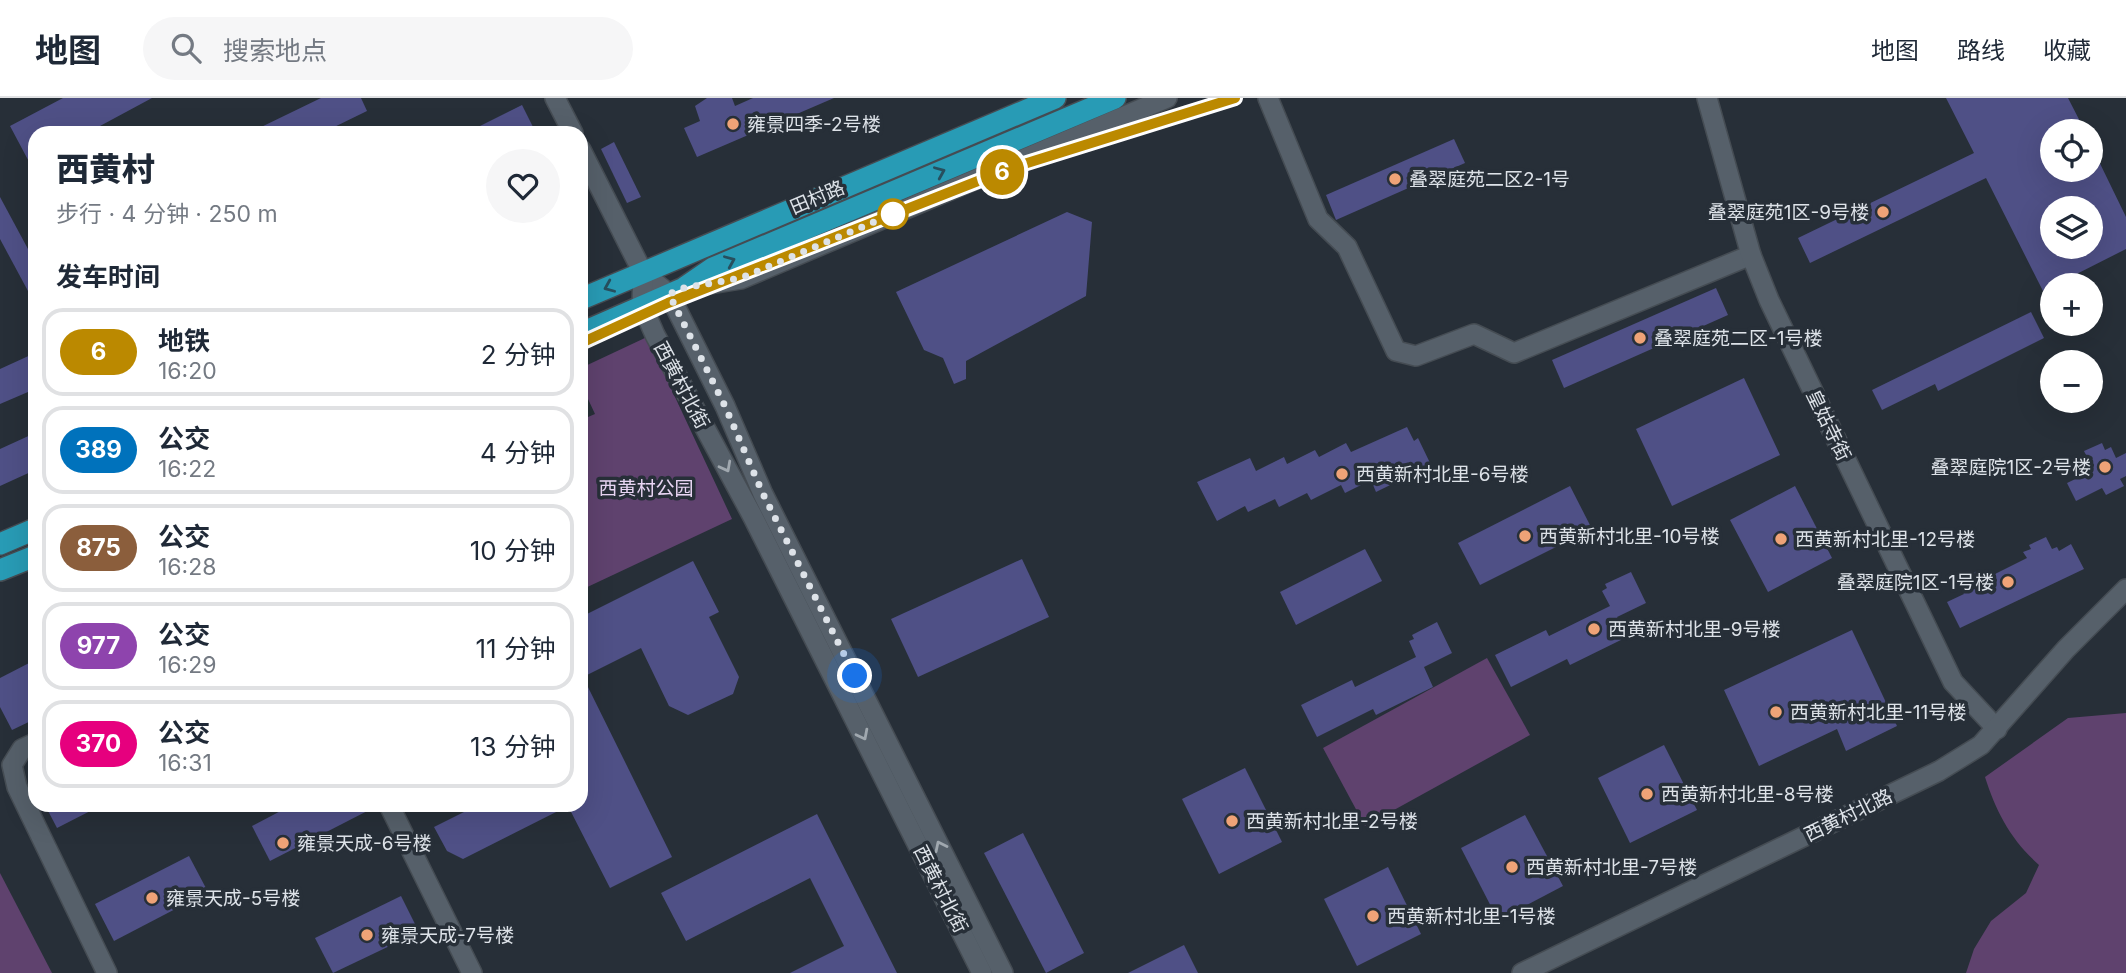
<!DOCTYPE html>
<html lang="zh">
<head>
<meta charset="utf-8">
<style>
	body { margin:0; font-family:Inter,"Noto Sans SC",sans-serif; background:#f6f6f7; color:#1f2937; height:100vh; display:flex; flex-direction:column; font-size:26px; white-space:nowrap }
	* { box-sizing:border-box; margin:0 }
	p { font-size:23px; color:#747a83 }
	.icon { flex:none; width:38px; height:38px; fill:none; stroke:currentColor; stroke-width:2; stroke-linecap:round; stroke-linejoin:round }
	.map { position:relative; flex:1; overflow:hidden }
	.panel { position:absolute; left:28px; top:28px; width:560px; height:686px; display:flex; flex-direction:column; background:#fff; border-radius:21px; box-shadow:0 7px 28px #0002 }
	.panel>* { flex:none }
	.badge { padding:0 14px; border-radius:23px; font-size:24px; line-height:46px }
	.buttons { position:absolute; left:2040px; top:21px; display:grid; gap:14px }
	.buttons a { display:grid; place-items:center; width:63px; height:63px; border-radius:50%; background:#fff; box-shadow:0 7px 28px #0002; font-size:35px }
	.you { position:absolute; width:35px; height:35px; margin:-18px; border:5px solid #fff; border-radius:50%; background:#1a73e8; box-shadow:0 0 0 10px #1a73e833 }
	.map>.badge { position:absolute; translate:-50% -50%; box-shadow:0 0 0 4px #fff }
	h2 { padding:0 28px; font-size:26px; line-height:63px }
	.round { display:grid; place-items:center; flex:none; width:74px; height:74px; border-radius:37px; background:#f6f6f7 }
	.summary { display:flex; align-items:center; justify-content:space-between; height:119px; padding:0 28px }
	h1 { font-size:33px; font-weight:800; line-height:52px }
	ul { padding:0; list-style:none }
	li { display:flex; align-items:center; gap:21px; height:88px; margin:0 14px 10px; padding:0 14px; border:4px solid #e0e1e3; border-radius:21px }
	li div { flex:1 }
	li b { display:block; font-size:26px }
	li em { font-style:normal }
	li .badge { min-width:77px; font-weight:700; text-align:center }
	header { display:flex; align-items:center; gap:42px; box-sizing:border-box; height:98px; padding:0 35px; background:#fff; border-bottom:2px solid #e0e1e3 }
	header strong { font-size:33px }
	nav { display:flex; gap:38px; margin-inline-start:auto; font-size:24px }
	.search { width:490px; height:63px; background:#f6f6f7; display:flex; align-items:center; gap:18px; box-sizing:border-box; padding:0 24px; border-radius:38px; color:#747a83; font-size:26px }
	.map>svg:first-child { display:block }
</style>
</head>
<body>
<header>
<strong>地图</strong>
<div class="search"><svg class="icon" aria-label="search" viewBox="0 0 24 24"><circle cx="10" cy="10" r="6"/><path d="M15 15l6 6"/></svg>搜索地点</div>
<nav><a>地图</a><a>路线</a><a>收藏</a></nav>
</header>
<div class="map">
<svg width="2126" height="875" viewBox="0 0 2126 875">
	<rect width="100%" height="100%" fill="#272f38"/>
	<!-- green -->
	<g fill="#5f426e">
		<polygon points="647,239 732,421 581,492 581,322 595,316 581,286 581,270"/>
		<polygon points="1487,560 1530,637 1365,728 1323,650"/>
		<path d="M 2126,615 L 2126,875 L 1966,875 L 1974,851 L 1991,823 L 2026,795 L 2039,767 C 2011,742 1996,714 1985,679 L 2068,620 Z"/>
		<polygon points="0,775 52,875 0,875"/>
	</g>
	<!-- building -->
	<g fill="#4f5086" fill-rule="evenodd">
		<polygon points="63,0 152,0 87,35 35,35 35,75 10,28"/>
		<polygon points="321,0 361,0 367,13 322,35 249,35"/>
		<polygon points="707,0 732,0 735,8 753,0 834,0 697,59 684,30 700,23 695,8"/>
		<path d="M 1946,0 L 2068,0 L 2085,33 L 2053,33 L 2053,72 L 2091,72 L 2091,47 L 2126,119 L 2126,151 L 2043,193 L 1986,80 L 1810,165 L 1798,140 L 1974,55 ZM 2053,110 L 2091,110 L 2091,149 L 2053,149 Z"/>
		<polygon points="522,7 536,35 466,35"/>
		<polygon points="1454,41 1465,65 1336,122 1326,97"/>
		<polygon points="614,44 641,99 627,105 601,51"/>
		<polygon points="0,99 35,164 35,206 0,141"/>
		<polygon points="1067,114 1092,124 1086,198 966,263 966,281 954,286 943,260 924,252 896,194"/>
		<polygon points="1716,190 1728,217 1564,290 1552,262"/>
		<polygon points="2031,214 2044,240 1938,293 1935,286 1882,312 1872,292"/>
		<polygon points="35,255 35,291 0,306 0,271"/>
		<polygon points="1744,280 1780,357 1672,408 1636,331"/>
		<polygon points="1407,329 1414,343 1418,340 1431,367 1376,394 1371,382 1345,395 1341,387 1311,402 1307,395 1279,409 1275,401 1248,414 1245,408 1217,423 1197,384 1250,360 1256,373 1284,359 1287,366 1315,352 1319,359 1346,345 1351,354"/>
		<polygon points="35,335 35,372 0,388 0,351"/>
		<polygon points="2102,345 2105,352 2111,349 2116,360 2126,355 2126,378 2120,381 2124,388 2106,397 2102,390 2076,403 2067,385 2088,375 2082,363 2088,361 2084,353"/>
		<polygon points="1570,388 1592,431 1480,487 1458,445"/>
		<polygon points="1795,388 1832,460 1768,494 1730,422"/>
		<polygon points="2046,439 2052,451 2057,449 2059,453 2071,446 2084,471 1960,530 1947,504 1964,496 1957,483 1977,473 1981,483 2027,460 2023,454 2031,451 2029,447"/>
		<polygon points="1365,451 1382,483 1296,527 1280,494"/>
		<polygon points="1022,461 1049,519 918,579 891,521"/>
		<polygon points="693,463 719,514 709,519 739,579 733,596 688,617 669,608 641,550 583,579 672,759 610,790 568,708 463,761 447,753 434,729 478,707 581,707 581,519"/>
		<polygon points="1631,474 1646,505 1617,519 1627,539 1570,567 1567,561 1511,589 1495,557 1546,532 1549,538 1610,508 1602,493 1607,490 1605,486"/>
		<polygon points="1437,524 1452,555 1424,569 1433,589 1376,617 1373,611 1317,639 1301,607 1352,582 1355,589 1416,559 1409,543 1414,541 1412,537"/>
		<polygon points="1852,532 1897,628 1846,653 1837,631 1759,668 1724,592"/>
		<polygon points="35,562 35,621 12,632 0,609 0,580"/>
		<polygon points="1664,647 1697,712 1630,745 1598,680"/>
		<polygon points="1245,670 1282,744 1219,776 1182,701"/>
		<polygon points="45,707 102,707 57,730"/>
		<polygon points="292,707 377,707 377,708 270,763 252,728"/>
		<polygon points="817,716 897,875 790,875 844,848 810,780 686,843 661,795"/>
		<polygon points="1525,717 1563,788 1498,822 1461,750"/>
		<polygon points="1023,735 1084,855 1046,875 984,755"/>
		<polygon points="189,758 208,794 114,843 95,806"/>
		<polygon points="1388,769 1421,836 1357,868 1324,801"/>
		<polygon points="401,798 419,834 333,875 315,840"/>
		<polygon points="1184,847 1198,875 1128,875"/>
	</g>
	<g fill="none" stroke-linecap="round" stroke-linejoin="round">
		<!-- minor casing -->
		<g stroke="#454c53" stroke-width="22">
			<g id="minor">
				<polyline points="555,0 573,35"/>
				<polyline points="1268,0 1318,121 1347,149 1396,253 1416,258 1474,236 1514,255 1751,157"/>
				<polyline points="1707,0 1751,157 1769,202 1953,584 1997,631"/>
				<polyline points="581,52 643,175 669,196 725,308 763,396 1003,875"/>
				<polyline points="643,175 642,207 655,237 753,419 982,875"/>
				<polyline points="685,190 741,181 1167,0"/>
				<polyline points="35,645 22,651 12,667 17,689 107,875"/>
				<polyline points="389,707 472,875"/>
				<polyline points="1522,875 1939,673 1981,647 2066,551 2126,491"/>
			</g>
		</g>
		<!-- major casing -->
		<g stroke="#454c53" stroke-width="24">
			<g id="major">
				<polyline points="581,201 1055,0"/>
				<polyline points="581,235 684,190 713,170 1115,0"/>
				<polyline points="0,446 35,431"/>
				<polyline points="0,472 35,458"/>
			</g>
		</g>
		<!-- minor -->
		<use href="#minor" stroke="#56606a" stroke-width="19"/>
		<!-- major -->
		<use href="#major" stroke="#289bb5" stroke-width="21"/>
	</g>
	<!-- one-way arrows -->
	<defs><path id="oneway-chevron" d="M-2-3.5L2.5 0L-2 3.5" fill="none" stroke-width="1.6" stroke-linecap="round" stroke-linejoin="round" transform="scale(1.75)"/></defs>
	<g stroke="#274f5e">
		<use href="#oneway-chevron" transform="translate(940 74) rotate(-23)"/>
		<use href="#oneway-chevron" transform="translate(730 163) rotate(-23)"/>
		<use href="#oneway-chevron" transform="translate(609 189) rotate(157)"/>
	</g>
	<g stroke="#a0a8af">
		<use href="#oneway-chevron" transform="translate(726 369) rotate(62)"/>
		<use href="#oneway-chevron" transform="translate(863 637) rotate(63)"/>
		<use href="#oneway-chevron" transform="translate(940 748) rotate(-116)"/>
	</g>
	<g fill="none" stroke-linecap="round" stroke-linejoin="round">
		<!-- line casing -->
		<g stroke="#fff" stroke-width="16">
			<polyline id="line" points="581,245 668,205 1011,70 1235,0"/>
		</g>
		<!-- line -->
		<use href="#line" stroke="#bb8900" stroke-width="10"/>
		<!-- walk -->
		<polyline stroke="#dde2e8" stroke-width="7" stroke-dasharray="0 12.6" points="855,578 763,396 725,308 669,196 684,190 741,180 893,116"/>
	</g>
	<!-- markers -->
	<g fill="#efa377" stroke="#272f38" stroke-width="2.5">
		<circle cx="733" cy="26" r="7"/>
		<circle cx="1395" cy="81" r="7"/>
		<circle cx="1883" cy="114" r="7"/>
		<circle cx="1640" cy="240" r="7"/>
		<circle cx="2105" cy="369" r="7"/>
		<circle cx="1342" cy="376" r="7"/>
		<circle cx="1525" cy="438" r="7"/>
		<circle cx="1781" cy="441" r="7"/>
		<circle cx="2008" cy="484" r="7"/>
		<circle cx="1594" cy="531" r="7"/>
		<circle cx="1776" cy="614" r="7"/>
		<circle cx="1647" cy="696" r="7"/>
		<circle cx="1232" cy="723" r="7"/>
		<circle cx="283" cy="745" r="7"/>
		<circle cx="1512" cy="769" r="7"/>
		<circle cx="152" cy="800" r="7"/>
		<circle cx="1373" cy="818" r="7"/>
		<circle cx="367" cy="837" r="7"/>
	</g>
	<circle fill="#fff" stroke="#bb8900" stroke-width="3.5" cx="893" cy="116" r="14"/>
	<g text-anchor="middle" stroke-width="7" stroke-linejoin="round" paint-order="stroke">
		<!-- poi labels -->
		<g font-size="19" fill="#dde2e8" stroke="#272f38" text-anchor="start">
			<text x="747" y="33">雍景四季-2号楼</text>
			<text x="1409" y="88">叠翠庭苑二区2-1号</text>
			<text x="1869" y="121" text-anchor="end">叠翠庭苑1区-9号楼</text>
			<text x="1654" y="247">叠翠庭苑二区-1号楼</text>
			<text x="2091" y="376" text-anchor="end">叠翠庭院1区-2号楼</text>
			<text x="1356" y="383">西黄新村北里-6号楼</text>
			<text x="1539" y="445">西黄新村北里-10号楼</text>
			<text x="1795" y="448">西黄新村北里-12号楼</text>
			<text x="1994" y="491" text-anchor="end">叠翠庭院1区-1号楼</text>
			<text x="1608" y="538">西黄新村北里-9号楼</text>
			<text x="1790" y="621">西黄新村北里-11号楼</text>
			<text x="1661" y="703">西黄新村北里-8号楼</text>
			<text x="1246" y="730">西黄新村北里-2号楼</text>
			<text x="297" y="752">雍景天成-6号楼</text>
			<text x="1526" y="776">西黄新村北里-7号楼</text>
			<text x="166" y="807">雍景天成-5号楼</text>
			<text x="1387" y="825">西黄新村北里-1号楼</text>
			<text x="381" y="844">雍景天成-7号楼</text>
		</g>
		<!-- street labels -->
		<g font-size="19" fill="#dde2e8" stroke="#272f38">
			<text transform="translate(817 99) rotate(-23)" y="7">田村路</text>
			<text transform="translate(682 287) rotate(62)" y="7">西黄村北街</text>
			<text transform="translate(1829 327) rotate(64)" y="7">皇姑寺街</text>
			<text transform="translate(1848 717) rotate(-26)" y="7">西黄村北路</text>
			<text transform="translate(941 791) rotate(63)" y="7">西黄村北街</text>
		</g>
		<!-- park labels -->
		<g font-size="19" fill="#e9d6f4" stroke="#272f38">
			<text x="646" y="397">西黄村公园</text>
		</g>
	</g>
</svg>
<div class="buttons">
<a><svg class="icon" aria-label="locate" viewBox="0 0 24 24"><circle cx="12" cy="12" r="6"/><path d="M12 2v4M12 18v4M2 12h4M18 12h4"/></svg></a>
<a><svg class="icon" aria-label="layers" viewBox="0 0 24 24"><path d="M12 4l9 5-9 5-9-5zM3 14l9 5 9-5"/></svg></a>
<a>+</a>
<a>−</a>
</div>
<div class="you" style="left:855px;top:578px"></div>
<b class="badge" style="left:1002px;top:74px;background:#bb8900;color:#fff">6</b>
<section class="panel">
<div class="summary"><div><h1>西黄村</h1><p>步行 · 4 分钟 · 250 m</p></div><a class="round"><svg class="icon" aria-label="heart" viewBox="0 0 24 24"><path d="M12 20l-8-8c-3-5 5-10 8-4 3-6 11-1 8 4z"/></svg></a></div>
<h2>发车时间</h2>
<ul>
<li><span class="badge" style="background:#bb8900;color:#fff">6</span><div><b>地铁</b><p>16:20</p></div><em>2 分钟</em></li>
<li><span class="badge" style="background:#0072bc;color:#fff">389</span><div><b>公交</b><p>16:22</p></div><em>4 分钟</em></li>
<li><span class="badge" style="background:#8b5e3c;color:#fff">875</span><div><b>公交</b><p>16:28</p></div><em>10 分钟</em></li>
<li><span class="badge" style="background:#8e44ad;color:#fff">977</span><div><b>公交</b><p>16:29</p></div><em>11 分钟</em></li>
<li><span class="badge" style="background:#e6007e;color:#fff">370</span><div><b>公交</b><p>16:31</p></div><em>13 分钟</em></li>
</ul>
</section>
</div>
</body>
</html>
